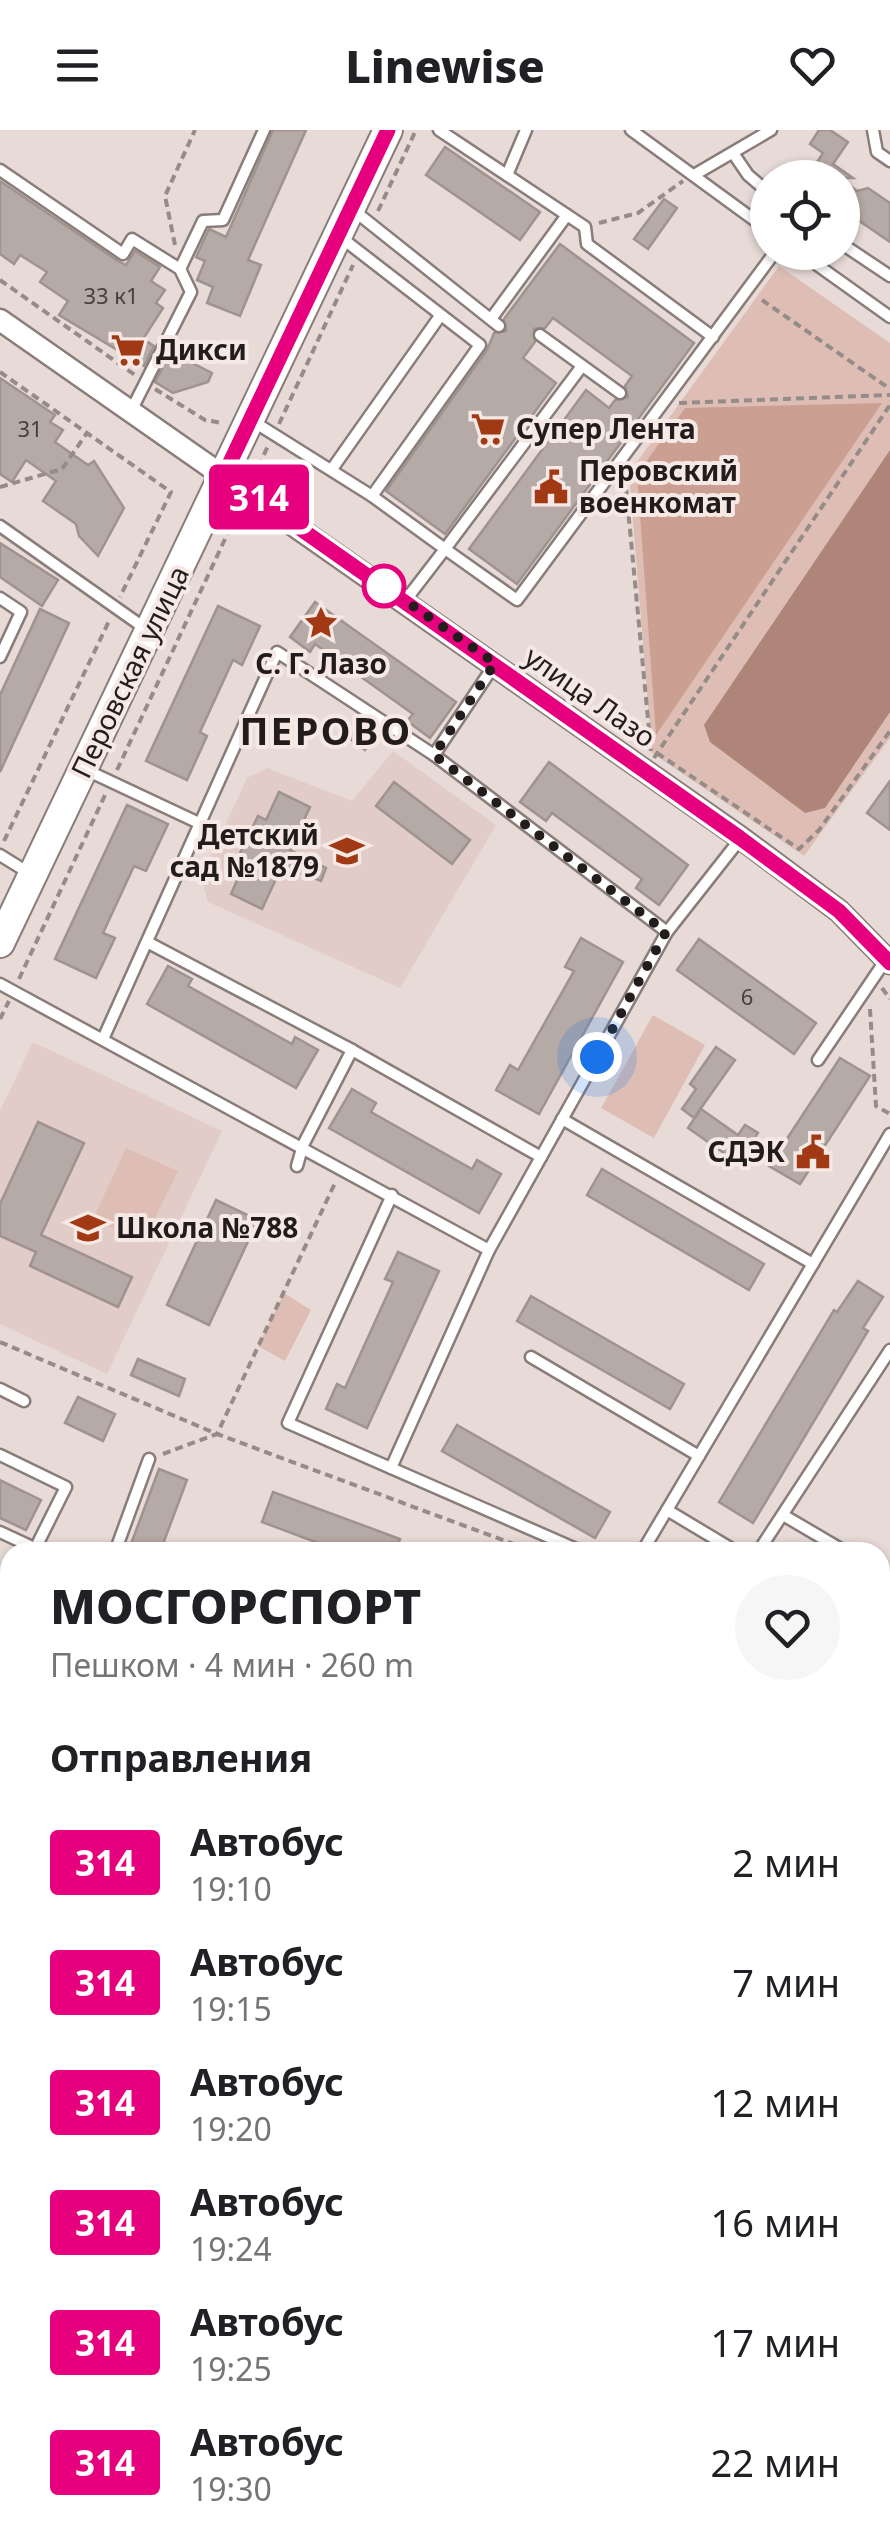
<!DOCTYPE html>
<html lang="ru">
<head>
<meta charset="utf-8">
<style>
	body { margin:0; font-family:"Noto Sans",sans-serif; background:#f6f6f6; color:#202124; height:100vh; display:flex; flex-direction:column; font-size:38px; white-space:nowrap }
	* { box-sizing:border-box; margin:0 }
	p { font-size:32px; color:#757577 }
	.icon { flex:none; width:55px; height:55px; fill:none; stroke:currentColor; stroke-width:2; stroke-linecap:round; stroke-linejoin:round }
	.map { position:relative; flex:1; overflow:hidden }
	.drawer { position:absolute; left:0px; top:1412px; width:890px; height:1002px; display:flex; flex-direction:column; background:#fff; border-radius:30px 30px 0 0; box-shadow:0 2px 8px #0004 }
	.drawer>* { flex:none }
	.badge { padding:0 20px; border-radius:8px; font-size:35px; line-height:65px }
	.tools { position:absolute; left:750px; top:30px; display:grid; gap:20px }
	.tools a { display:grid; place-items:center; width:110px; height:110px; border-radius:50%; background:#fff; box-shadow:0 2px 8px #0004; font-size:50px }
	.you { position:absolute; width:50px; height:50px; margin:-25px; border:8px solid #fff; border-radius:50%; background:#1a73e8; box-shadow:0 0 0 15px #1a73e833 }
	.map>.badge { position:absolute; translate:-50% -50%; box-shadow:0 0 0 5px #fff }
	h2 { padding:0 50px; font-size:38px; line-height:90px }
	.round { display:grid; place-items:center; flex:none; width:105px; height:105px; border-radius:52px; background:#f6f6f6 }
	.summary { display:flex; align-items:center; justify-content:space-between; height:170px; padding:0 50px }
	h1 { font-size:48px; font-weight:800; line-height:75px }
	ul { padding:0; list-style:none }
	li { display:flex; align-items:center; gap:30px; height:120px; padding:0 50px }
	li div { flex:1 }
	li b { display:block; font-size:38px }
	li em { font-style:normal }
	li .badge { min-width:110px; font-weight:700; text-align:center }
	header { display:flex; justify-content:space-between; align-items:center; height:130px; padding:0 50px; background:#fff; font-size:45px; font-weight:800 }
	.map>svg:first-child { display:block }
</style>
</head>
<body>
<header><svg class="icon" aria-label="menu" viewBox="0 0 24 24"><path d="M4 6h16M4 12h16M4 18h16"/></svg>Linewise<svg class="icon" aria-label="heart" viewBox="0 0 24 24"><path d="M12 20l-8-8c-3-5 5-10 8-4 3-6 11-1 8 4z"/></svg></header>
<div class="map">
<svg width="890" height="2414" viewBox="0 0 890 2414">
	<rect width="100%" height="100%" fill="#e8dbd7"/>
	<!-- built -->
	<g fill="#e1ccc7">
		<polygon points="393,621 496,695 400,858 208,772 201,747 247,648 267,638 352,671"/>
		<polygon points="33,912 222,1001 107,1244 0,1194 0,981"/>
	</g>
	<!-- green -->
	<g fill="#debeb4">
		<polygon points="779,136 890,213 890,608 804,726 652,623 629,343"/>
		<polygon points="653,885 705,915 654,1008 601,978"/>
		<polygon points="126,1018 178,1041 143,1112 93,1089"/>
		<polygon points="284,1163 311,1180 285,1231 258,1216"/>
	</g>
	<!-- forest -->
	<polygon fill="#cba093" points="882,273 656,605 637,344 685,278"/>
	<!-- water -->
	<polygon fill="#ae8578" points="890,320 890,582 825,678 805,683 710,612 704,595"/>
	<!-- building -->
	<g fill="#b6aaa6" stroke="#9f938f" stroke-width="2.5">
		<polygon points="273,0 306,0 248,130 261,135 240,186 207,173 213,157 197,150 205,131 196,127 209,99 226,107"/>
		<polygon points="819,0 830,0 848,12 833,34 853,48 824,48 812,40 823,23 810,14"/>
		<polygon points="445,17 540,82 520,110 426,45"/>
		<polygon points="842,50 857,61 868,58 890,73 890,112 842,79"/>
		<polygon points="0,51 118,131 126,135 135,121 160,137 151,151 165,160 156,173 163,178 143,209 154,216 144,236 59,185 68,171 40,152 47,142 20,125 14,134 0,124"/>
		<polygon points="664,69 677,78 648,119 634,109"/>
		<polygon points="560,114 694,213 517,454 469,419 586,260 609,278 615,270 628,267 625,256 632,246 553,188 545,198 534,199 535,212 523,228 556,253 445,404 386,361 487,220 494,203 506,201 504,189"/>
		<polygon points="171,222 212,243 208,252 173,263 155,252"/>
		<polygon points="0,248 55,285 50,292 63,300 55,312 88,335 94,331 124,378 98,426 79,406 76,394 43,371 56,351 26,330 12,352 0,344"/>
		<polygon points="0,413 58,450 42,476 0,447"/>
		<polygon points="315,472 456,572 430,608 407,591 413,584 315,514 310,522 290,507"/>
		<polygon points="218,476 260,496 242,535 233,530 200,602 207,606 187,650 146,631"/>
		<polygon points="40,479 69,493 0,642 0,565"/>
		<polygon points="359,594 375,606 365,620 349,608"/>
		<polygon points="549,632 688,735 659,775 636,758 642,749 552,683 546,691 520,672"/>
		<polygon points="890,651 890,700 867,683"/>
		<polygon points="394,652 470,710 452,734 376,676"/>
		<polygon points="279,662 310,677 290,720 326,738 321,751 282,736 262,779 231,764 244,735 236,731 258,686 266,690"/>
		<polygon points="127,675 168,694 146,741 134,736 103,803 115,808 96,848 55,829"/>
		<polygon points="581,808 623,832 539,984 496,960 510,935 518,940 574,841 565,837"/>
		<polygon points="699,809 816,893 794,924 677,840"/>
		<polygon points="168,836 192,849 188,856 292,914 295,907 318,920 296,958 147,874"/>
		<polygon points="716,917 735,930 694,988 682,979 696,959 690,954"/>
		<polygon points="840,928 870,946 800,1054 769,1036"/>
		<polygon points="352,959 376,973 371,982 472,1039 477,1030 501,1044 479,1083 329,998"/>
		<polygon points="701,979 738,1005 745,995 758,1003 745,1022 739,1017 731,1028 688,998"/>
		<polygon points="38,992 84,1013 41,1105 132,1147 118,1177 30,1136 36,1122 0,1106 0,1074"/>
		<polygon points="602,1039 764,1134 749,1160 587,1065"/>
		<polygon points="216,1070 258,1090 209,1195 167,1175"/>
		<polygon points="398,1122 439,1141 367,1298 326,1279 337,1254 345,1258 393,1152 385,1149"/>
		<polygon points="858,1151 883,1167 863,1198 868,1201 753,1393 719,1372 834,1180 837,1182"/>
		<polygon points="531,1166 684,1254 670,1279 517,1191"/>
		<polygon points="138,1229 185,1249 179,1266 131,1245"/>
		<polygon points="78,1267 115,1284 103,1311 65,1293"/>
		<polygon points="457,1295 610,1382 595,1408 442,1321"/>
		<polygon points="159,1339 187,1350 160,1422 128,1422"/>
		<polygon points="0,1350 41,1370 26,1400 0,1388"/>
		<polygon points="273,1362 400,1409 395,1422 342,1422 262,1392"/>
	</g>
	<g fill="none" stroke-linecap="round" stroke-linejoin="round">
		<!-- lane casing -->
		<g stroke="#897d7a" stroke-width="15">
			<g id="lane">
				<polyline points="439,0 585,97 587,114 713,207"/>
				<polyline points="631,0 768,100"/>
				<polyline points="873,0 877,22 890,31"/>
				<polyline points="733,23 748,45 768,62"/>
				<polyline points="0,40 123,124 132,109 180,139 191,162 131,281"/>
				<polyline points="507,45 526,0"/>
				<polyline points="694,45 771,0"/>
				<polyline points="352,79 499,196"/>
				<polyline points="842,114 890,146"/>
				<polyline points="799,122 890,187"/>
				<polyline points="180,139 203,91 223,90 264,0"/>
				<polyline points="491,189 567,85"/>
				<polyline points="540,205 620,263"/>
				<polyline points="582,236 445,419 517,470 775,122"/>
				<polyline points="251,290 372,366 480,215 339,106"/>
				<polyline points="332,339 440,186"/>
				<polyline points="372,366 445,419 405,471"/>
				<polyline points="0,396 146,499"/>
				<polyline points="0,468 21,482 0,527"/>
				<polyline points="434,625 495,534"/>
				<polyline points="84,639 201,694"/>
				<polyline points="0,725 29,743"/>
				<polyline points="147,812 352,920 541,1027"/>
				<polyline points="0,854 489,1120"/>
				<polyline points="103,909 277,522 434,625 667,802"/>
				<polyline points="818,930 887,828"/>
				<polyline points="562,989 813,1134"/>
				<polyline points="297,1036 303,1015 352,920"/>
				<polyline points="392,1065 288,1293 583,1422"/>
				<polyline points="531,1227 699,1326"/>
				<polyline points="0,1259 24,1271"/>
				<polyline points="0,1325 66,1357 35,1419"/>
				<polyline points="391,1338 489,1120 667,802 741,708"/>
				<polyline points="667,1380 737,1422"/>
				<polyline points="783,1385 846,1422"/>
				<polyline points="0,1402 43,1422"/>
				<polyline points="115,1422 149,1329"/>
				<polyline points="642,1422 890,1004"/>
				<polyline points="758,1422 890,1220"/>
				<polyline points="880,1443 890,1449"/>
				<polyline points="0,1580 10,1584"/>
				<polyline points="880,1595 890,1601"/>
				<polyline points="880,1671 890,1654"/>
				<polyline points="0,1697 10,1701"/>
				<polyline points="0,2043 10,2059"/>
				<polyline points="880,2103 890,2107"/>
				<polyline points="0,2133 10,2137"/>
				<polyline points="880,2200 890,2203"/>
				<polyline points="183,2405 210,2414"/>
				<polyline points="382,2405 409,2414"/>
				<polyline points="107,2414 110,2405"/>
				<polyline points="341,2414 344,2405"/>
				<polyline points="556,2414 560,2405"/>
				<polyline points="641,2414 644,2405"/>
			</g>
		</g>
		<!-- street casing -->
		<g stroke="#897d7a" stroke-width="25">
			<polyline id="street" points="0,190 741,708 839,781 890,833"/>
		</g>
		<!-- secondary casing -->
		<g stroke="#897d7a" stroke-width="32">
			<g id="secondary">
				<polyline points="0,813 388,0"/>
				<polyline points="880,1871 890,1871"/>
				<polyline points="0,1895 10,1895"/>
			</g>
		</g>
		<!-- path -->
		<g stroke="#958b88" stroke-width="4" stroke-dasharray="8 5" stroke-linecap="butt">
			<polyline points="378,81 416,0"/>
			<polyline points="599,93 638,83 683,51"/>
			<polyline points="175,115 165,66 195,0"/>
			<polyline points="0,150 135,245"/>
			<polyline points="762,170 890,259"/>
			<polyline points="0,242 171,362 120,467"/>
			<polyline points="155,259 205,290 222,293"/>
			<polyline points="679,273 890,265"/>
			<polyline points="279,294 353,135"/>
			<polyline points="259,347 255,344 268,316"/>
			<polyline points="625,347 651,621"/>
			<polyline points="0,357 62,339 87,303"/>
			<polyline points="657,623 799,719 819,700 890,601"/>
			<polyline points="654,628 890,275"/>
			<polyline points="117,640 240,377"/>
			<polyline points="4,711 110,489"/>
			<polyline points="19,849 106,663"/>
			<polyline points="882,858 890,869"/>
			<polyline points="870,879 876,976 890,984"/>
			<polyline points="0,889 9,871"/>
			<polyline points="0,1212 217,1304 535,1422"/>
			<polyline points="163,1324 217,1304 335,1053"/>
			<polyline points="880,1787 890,1787"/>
			<polyline points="880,1791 890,1791"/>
			<polyline points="0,1806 10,1806"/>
			<polyline points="0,1811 10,1810"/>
			<polyline points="0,1852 10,1852"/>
			<polyline points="880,1923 890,1922"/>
			<polyline points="880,1928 890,1927"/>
			<polyline points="0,1939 10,1939"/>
			<polyline points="0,1945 10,1944"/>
			<polyline points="880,2287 890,2291"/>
		</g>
		<!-- lane -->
		<use href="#lane" stroke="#fff" stroke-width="10"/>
		<!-- street -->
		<use href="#street" stroke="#fff" stroke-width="20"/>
		<!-- secondary -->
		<use href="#secondary" stroke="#fff" stroke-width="28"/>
	</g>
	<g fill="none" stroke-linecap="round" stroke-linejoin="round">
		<!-- line casing -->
		<g stroke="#fff" stroke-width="22">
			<polyline id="line" points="388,0 224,345 740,708 839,781 890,833"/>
		</g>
		<!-- line -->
		<use href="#line" stroke="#e6007e" stroke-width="15"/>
		<!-- walk -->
		<polyline stroke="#221d1c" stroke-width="10" stroke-dasharray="0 18" points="384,456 495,533 434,625 666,802 597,927"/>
	</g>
	<!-- icons -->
	<defs>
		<g id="supermarket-bare" transform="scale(2.7)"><path d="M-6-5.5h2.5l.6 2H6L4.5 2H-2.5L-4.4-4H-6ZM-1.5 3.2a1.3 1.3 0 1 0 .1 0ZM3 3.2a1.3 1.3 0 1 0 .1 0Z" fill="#a03914" stroke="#f5e8e5" stroke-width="2.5" paint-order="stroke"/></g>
		<g id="civic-bare" transform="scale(2.7)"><path d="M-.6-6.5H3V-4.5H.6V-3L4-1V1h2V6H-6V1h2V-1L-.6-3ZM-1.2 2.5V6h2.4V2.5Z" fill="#a03914" stroke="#f5e8e5" stroke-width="2.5" paint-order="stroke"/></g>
		<g id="sight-bare" transform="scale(2.7)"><path d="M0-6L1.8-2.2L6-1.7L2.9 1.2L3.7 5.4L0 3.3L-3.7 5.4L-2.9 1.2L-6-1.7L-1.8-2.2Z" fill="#a03914" stroke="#f5e8e5" stroke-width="2.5" paint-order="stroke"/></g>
		<g id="school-bare" transform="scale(2.7)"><path d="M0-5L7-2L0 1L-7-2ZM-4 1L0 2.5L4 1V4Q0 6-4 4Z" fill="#a03914" stroke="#f5e8e5" stroke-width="2.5" paint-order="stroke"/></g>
	</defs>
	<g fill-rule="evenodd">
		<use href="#supermarket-bare" x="128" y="220"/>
		<use href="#supermarket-bare" x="488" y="299"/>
		<use href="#civic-bare" x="551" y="357"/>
		<use href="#sight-bare" x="321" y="493"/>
		<use href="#school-bare" x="347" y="721"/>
		<use href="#civic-bare" x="813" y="1022"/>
		<use href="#school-bare" x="88" y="1098"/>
	</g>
	<!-- markers -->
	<circle fill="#fff" stroke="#e6007e" stroke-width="5" cx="384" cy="456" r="20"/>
	<g text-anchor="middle" stroke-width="8" stroke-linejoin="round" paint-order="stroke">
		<!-- number labels -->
		<g font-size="22" fill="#47403e">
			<text x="111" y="174">33 к1</text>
			<text x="30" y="307">31</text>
			<text x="747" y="875">6</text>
		</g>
		<!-- poi labels -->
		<g font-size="28" font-weight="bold" fill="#221d1c" stroke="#f5e8e5" text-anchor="start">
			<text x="156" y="230">Дикси</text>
			<text x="516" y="309">Супер Лента</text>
			<text x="579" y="351">Перовский<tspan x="579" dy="32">военкомат</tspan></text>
			<text x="321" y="544" text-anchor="middle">С. Г. Лазо</text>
			<text x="319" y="715" text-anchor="end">Детский<tspan x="319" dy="32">сад №1879</tspan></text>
			<text x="785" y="1032" text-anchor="end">СДЭК</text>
			<text x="116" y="1108">Школа №788</text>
		</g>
		<!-- street labels -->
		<g font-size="28" fill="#221d1c" stroke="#f5e8e5">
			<text transform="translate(130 542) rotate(-64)" y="10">Перовская улица</text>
			<text transform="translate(590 567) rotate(35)" y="10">улица Лазо</text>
		</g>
		<!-- district labels -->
		<g font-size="38" font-weight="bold" letter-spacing="2.5" fill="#221d1c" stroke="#f5e8e5">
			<text x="326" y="615">ПЕРОВО</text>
		</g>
	</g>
</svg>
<div class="tools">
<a><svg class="icon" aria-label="locate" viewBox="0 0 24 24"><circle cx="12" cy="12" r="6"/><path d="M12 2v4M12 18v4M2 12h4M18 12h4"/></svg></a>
</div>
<div class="you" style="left:597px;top:927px"></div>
<b class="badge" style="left:259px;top:367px;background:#e6007e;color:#fff">314</b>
<section class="drawer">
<div class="summary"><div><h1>МОСГОРСПОРТ</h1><p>Пешком · 4 мин · 260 m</p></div><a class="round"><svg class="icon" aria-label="heart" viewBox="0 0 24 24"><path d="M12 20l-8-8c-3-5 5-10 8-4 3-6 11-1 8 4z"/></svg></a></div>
<h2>Отправления</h2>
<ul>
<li><span class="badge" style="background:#e6007e;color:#fff">314</span><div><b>Автобус</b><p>19:10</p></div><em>2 мин</em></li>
<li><span class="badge" style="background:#e6007e;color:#fff">314</span><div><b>Автобус</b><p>19:15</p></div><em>7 мин</em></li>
<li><span class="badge" style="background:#e6007e;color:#fff">314</span><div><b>Автобус</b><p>19:20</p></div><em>12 мин</em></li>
<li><span class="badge" style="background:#e6007e;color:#fff">314</span><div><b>Автобус</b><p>19:24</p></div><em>16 мин</em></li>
<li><span class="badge" style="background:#e6007e;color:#fff">314</span><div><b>Автобус</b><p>19:25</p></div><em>17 мин</em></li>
<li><span class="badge" style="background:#e6007e;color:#fff">314</span><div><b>Автобус</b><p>19:30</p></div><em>22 мин</em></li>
</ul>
</section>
</div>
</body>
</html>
